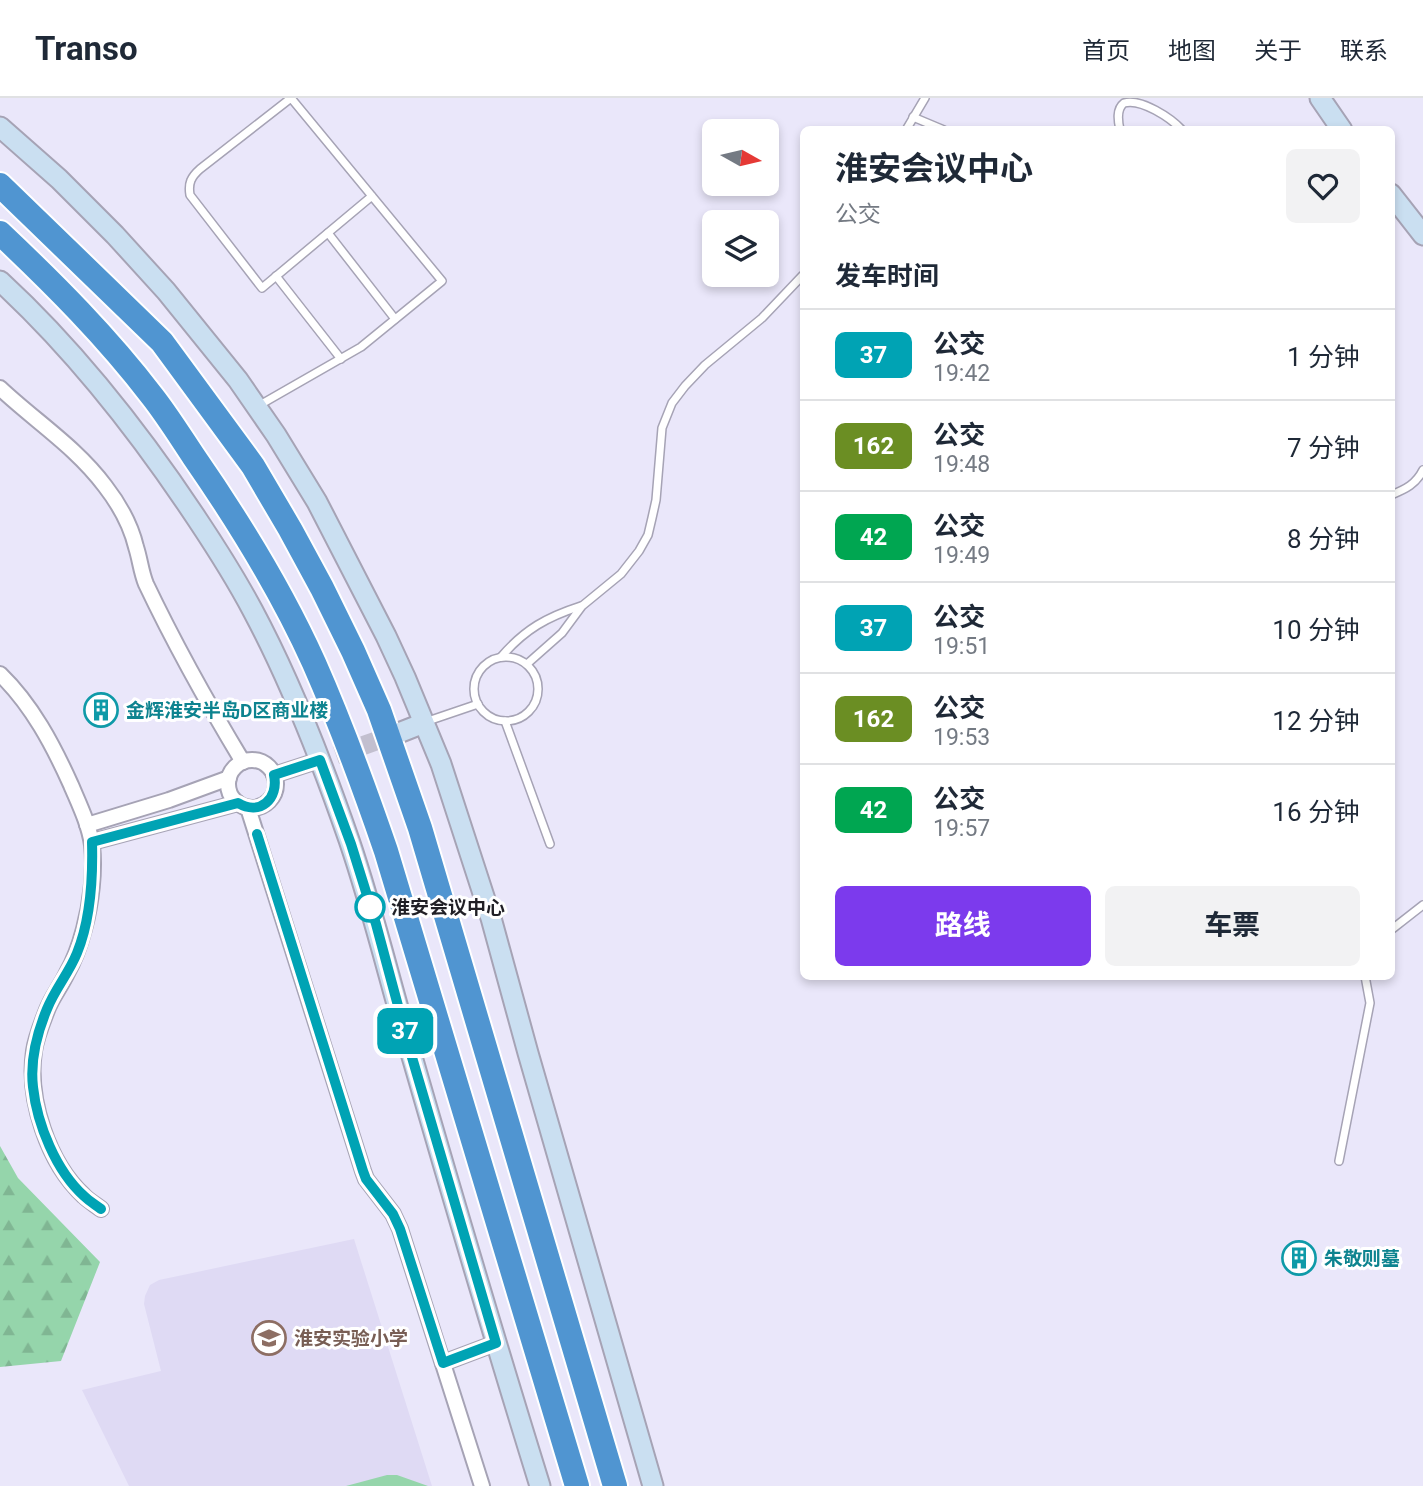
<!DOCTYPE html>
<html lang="zh">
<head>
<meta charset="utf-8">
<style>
	body { margin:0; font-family:Roboto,"Noto Sans SC",sans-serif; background:#f2f2f3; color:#1f2937; height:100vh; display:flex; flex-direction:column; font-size:26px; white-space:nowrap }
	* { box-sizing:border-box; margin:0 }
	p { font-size:23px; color:#747a83 }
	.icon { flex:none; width:38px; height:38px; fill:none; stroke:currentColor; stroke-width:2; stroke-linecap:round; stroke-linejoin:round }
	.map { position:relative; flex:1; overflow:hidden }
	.side { position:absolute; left:800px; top:28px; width:595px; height:854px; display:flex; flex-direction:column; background:#fff; border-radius:10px; box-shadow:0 4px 10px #0003 }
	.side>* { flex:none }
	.badge { padding:0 14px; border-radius:10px; font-size:24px; line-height:46px }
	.needle { width:46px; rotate:98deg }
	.tools { position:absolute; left:702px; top:21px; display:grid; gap:14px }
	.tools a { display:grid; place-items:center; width:77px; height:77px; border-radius:10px; background:#fff; box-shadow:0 4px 10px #0003; font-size:35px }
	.map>.badge { position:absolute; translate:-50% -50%; box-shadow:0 0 0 4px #fff }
	h2 { padding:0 35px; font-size:26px; line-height:63px }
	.round { display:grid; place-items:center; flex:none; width:74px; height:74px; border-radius:10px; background:#f2f2f3 }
	.headline { display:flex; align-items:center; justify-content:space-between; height:119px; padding:0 35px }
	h1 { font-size:33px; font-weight:700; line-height:52px }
	.button { display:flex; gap:14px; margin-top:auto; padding:14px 35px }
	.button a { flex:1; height:80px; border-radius:10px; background:#7c3aed; color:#fff; font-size:28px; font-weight:700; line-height:80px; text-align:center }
	.button a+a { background:#f2f2f3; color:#1f2937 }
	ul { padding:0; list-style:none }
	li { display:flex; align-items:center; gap:21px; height:91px; padding:0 35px; border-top:2px solid #e0e1e3 }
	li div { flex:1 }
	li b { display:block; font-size:26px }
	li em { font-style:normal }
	li .badge { min-width:77px; font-weight:700; text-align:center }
	header { display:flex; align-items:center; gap:42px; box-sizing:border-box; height:98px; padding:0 35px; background:#fff; border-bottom:2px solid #e0e1e3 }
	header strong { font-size:33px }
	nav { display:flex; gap:38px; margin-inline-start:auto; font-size:24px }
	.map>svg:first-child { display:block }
</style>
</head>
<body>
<header>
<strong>Transo</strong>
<nav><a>首页</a><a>地图</a><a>关于</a><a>联系</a></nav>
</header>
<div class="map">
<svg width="1423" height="1388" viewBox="0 0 1423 1388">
	<defs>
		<pattern id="forest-firs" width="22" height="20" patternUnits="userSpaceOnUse" patternTransform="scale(1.75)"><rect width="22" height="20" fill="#95d5ab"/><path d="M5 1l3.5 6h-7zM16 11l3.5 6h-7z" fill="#80b693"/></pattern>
	</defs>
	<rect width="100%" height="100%" fill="#eae7fa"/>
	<!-- built -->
	<polygon fill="#dfdaf4" points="354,1141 432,1388 129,1388 82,1292 161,1273 144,1206 145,1198 150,1187 159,1182"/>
	<!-- green -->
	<polygon fill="#95d5ab" points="387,1377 397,1377 428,1388 346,1388"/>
	<!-- forest -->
	<polygon fill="url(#forest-firs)" points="0,1048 18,1080 100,1164 61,1263 0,1269"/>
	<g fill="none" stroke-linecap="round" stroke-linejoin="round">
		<!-- secondary-tunnel -->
		<polyline stroke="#c2bfcf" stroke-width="19" stroke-dasharray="19 10" stroke-linecap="butt" points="336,657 396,636"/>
		<!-- lane casing -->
		<g stroke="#a6a3b5" stroke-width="10">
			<g id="lane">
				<polyline points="913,19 944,32"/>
				<polyline points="906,32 925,0"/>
				<path d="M 1120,32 C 1118,23 1116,11 1124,5 C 1141,0 1171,20 1182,32"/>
				<polyline points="328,135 395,221"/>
				<polyline points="276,178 341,261"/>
				<path d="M 258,308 L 361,249 L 442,183 L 291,0 L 200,71 C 191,79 188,85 190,97 L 262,190 L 372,98"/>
				<path d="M 1391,397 C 1406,391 1416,386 1423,372"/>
				<path d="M 501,559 C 525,531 547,519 581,508"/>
				<circle cx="506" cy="591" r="32"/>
				<polyline points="527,566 562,535 582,508 621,476 639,453 648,437 652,420 656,402 662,330 672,305 685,288 705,267 762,220 803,177"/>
				<polyline points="505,623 550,746"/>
				<polyline points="425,624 478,606"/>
				<polyline points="1391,832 1423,807"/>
				<polyline points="1339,1063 1370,905 1365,878"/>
			</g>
		</g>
		<!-- street casing -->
		<g stroke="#a6a3b5" stroke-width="18">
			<g id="street">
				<path d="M 0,290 C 35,323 76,349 105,388 C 119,406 131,428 136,449 C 140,461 141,474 146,486 C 175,547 208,606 243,664"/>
				<path d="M 0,576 C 32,607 53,647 71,687 C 79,706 89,726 92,747 C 95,773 91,805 84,831 C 80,846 75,861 67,875 C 61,888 52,899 47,912 C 42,925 36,939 34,953 C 27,1001 48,1065 84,1098 C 89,1103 96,1107 101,1111"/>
				<circle cx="252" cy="686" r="24"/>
				<polyline points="274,677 320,662"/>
				<polyline points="248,710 363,1073 366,1081 393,1116 400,1131 482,1388"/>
				<polyline points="87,727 169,702 229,680"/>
				<polyline points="92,744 238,705"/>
				<polyline points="443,1265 496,1245"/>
			</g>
		</g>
		<!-- secondary casing -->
		<g stroke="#a6a3b5" stroke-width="23">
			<g id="secondary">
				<polyline points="1320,0 1342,32"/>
				<polyline points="0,29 59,81 115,137 166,193 238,282 276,337 317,404 386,538 405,579 441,666 491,820 528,955 653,1388"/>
				<polyline points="1391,96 1423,137"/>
				<path d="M 0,183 C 76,253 140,335 197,421 C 217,451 236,481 253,513 C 292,586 322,664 349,742 C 374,815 391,889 413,962 C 454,1104 496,1246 540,1388"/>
				<polyline points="396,636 424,625"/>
			</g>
		</g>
		<!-- highway casing -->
		<g stroke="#fff" stroke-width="28">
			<g id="highway">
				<polyline points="0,87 162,244 253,368 290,431 322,490 353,553 379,612 420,730 615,1388"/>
				<path d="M 0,135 C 54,186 107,239 152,298 C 167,317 180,338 194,359 C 239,424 281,492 314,565 C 341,626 364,689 386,753 L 577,1388"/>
			</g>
		</g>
		<!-- lane -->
		<use href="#lane" stroke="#fff" stroke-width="7"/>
		<!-- street -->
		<use href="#street" stroke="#fff" stroke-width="14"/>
		<!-- secondary -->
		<use href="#secondary" stroke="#cadff1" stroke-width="19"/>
		<!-- highway -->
		<use href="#highway" stroke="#5095d1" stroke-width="24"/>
	</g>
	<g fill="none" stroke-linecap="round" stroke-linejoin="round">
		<!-- line casing -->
		<g stroke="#fff" stroke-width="16">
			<path id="line" d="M 101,1111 C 96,1107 89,1103 84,1098 C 56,1073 37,1026 33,989 C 30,963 37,935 47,911 C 55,891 69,875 77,855 C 91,821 93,781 92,744 L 238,705 C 260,718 279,701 274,677 L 320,662 L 351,746 L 376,826 L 411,956 L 496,1245 L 443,1265 L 400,1131 L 393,1116 L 366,1081 L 363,1073 L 257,736"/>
		</g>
		<!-- line -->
		<use href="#line" stroke="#00a3b4" stroke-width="10"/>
	</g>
	<!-- icons -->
	<defs>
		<g id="building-ring" transform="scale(1.75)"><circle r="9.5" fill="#fff" stroke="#0f9aa8" stroke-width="1.5"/><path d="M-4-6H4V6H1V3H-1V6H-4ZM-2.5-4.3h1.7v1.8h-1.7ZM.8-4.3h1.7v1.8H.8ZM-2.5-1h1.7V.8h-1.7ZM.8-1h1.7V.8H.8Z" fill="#0f9aa8"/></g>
		<g id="school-ring" transform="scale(1.75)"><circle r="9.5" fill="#fff" stroke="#8d6e63" stroke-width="1.5"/><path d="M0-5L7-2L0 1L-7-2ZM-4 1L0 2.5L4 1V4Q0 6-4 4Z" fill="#8d6e63"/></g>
	</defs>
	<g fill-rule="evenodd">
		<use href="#building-ring" x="101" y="612"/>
		<use href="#building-ring" x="1299" y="1160"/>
		<use href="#school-ring" x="269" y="1240"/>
	</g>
	<!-- markers -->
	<circle fill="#fff" stroke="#00a3b4" stroke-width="3.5" cx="370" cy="809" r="14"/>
	<g text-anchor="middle" stroke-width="6" stroke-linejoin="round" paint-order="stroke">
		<!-- culture labels -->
		<g font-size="19" font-weight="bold" fill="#0d838f" stroke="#fff" text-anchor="start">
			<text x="126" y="619">金辉淮安半岛D区商业楼</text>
			<text x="1324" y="1167">朱敬则墓</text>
		</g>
		<!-- stop labels -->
		<g font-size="19" font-weight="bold" fill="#201f25" stroke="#fff" text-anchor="start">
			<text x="391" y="816">淮安会议中心</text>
		</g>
		<!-- education labels -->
		<g font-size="19" font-weight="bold" fill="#785e54" stroke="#fff" text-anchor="start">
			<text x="294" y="1247">淮安实验小学</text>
		</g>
	</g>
</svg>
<div class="tools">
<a><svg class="needle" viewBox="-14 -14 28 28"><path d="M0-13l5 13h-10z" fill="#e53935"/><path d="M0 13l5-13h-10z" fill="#747a83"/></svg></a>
<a><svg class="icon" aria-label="layers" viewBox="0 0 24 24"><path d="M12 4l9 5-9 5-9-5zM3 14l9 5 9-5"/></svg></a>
</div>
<b class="badge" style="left:405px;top:933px;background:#00a3b4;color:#fff">37</b>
<section class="side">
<div class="headline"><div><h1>淮安会议中心</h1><p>公交</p></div><a class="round"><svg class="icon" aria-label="heart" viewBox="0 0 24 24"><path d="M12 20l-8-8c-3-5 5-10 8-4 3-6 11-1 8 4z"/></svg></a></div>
<h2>发车时间</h2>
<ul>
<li><span class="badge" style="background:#00a3b4;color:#fff">37</span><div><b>公交</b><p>19:42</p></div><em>1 分钟</em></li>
<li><span class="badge" style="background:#6b8e23;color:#fff">162</span><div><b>公交</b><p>19:48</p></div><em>7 分钟</em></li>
<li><span class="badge" style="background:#00a651;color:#fff">42</span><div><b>公交</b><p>19:49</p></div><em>8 分钟</em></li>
<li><span class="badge" style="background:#00a3b4;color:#fff">37</span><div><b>公交</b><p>19:51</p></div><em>10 分钟</em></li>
<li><span class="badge" style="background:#6b8e23;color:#fff">162</span><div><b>公交</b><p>19:53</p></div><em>12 分钟</em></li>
<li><span class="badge" style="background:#00a651;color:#fff">42</span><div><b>公交</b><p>19:57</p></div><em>16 分钟</em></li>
</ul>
<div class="button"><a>路线</a><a>车票</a></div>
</section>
</div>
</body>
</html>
